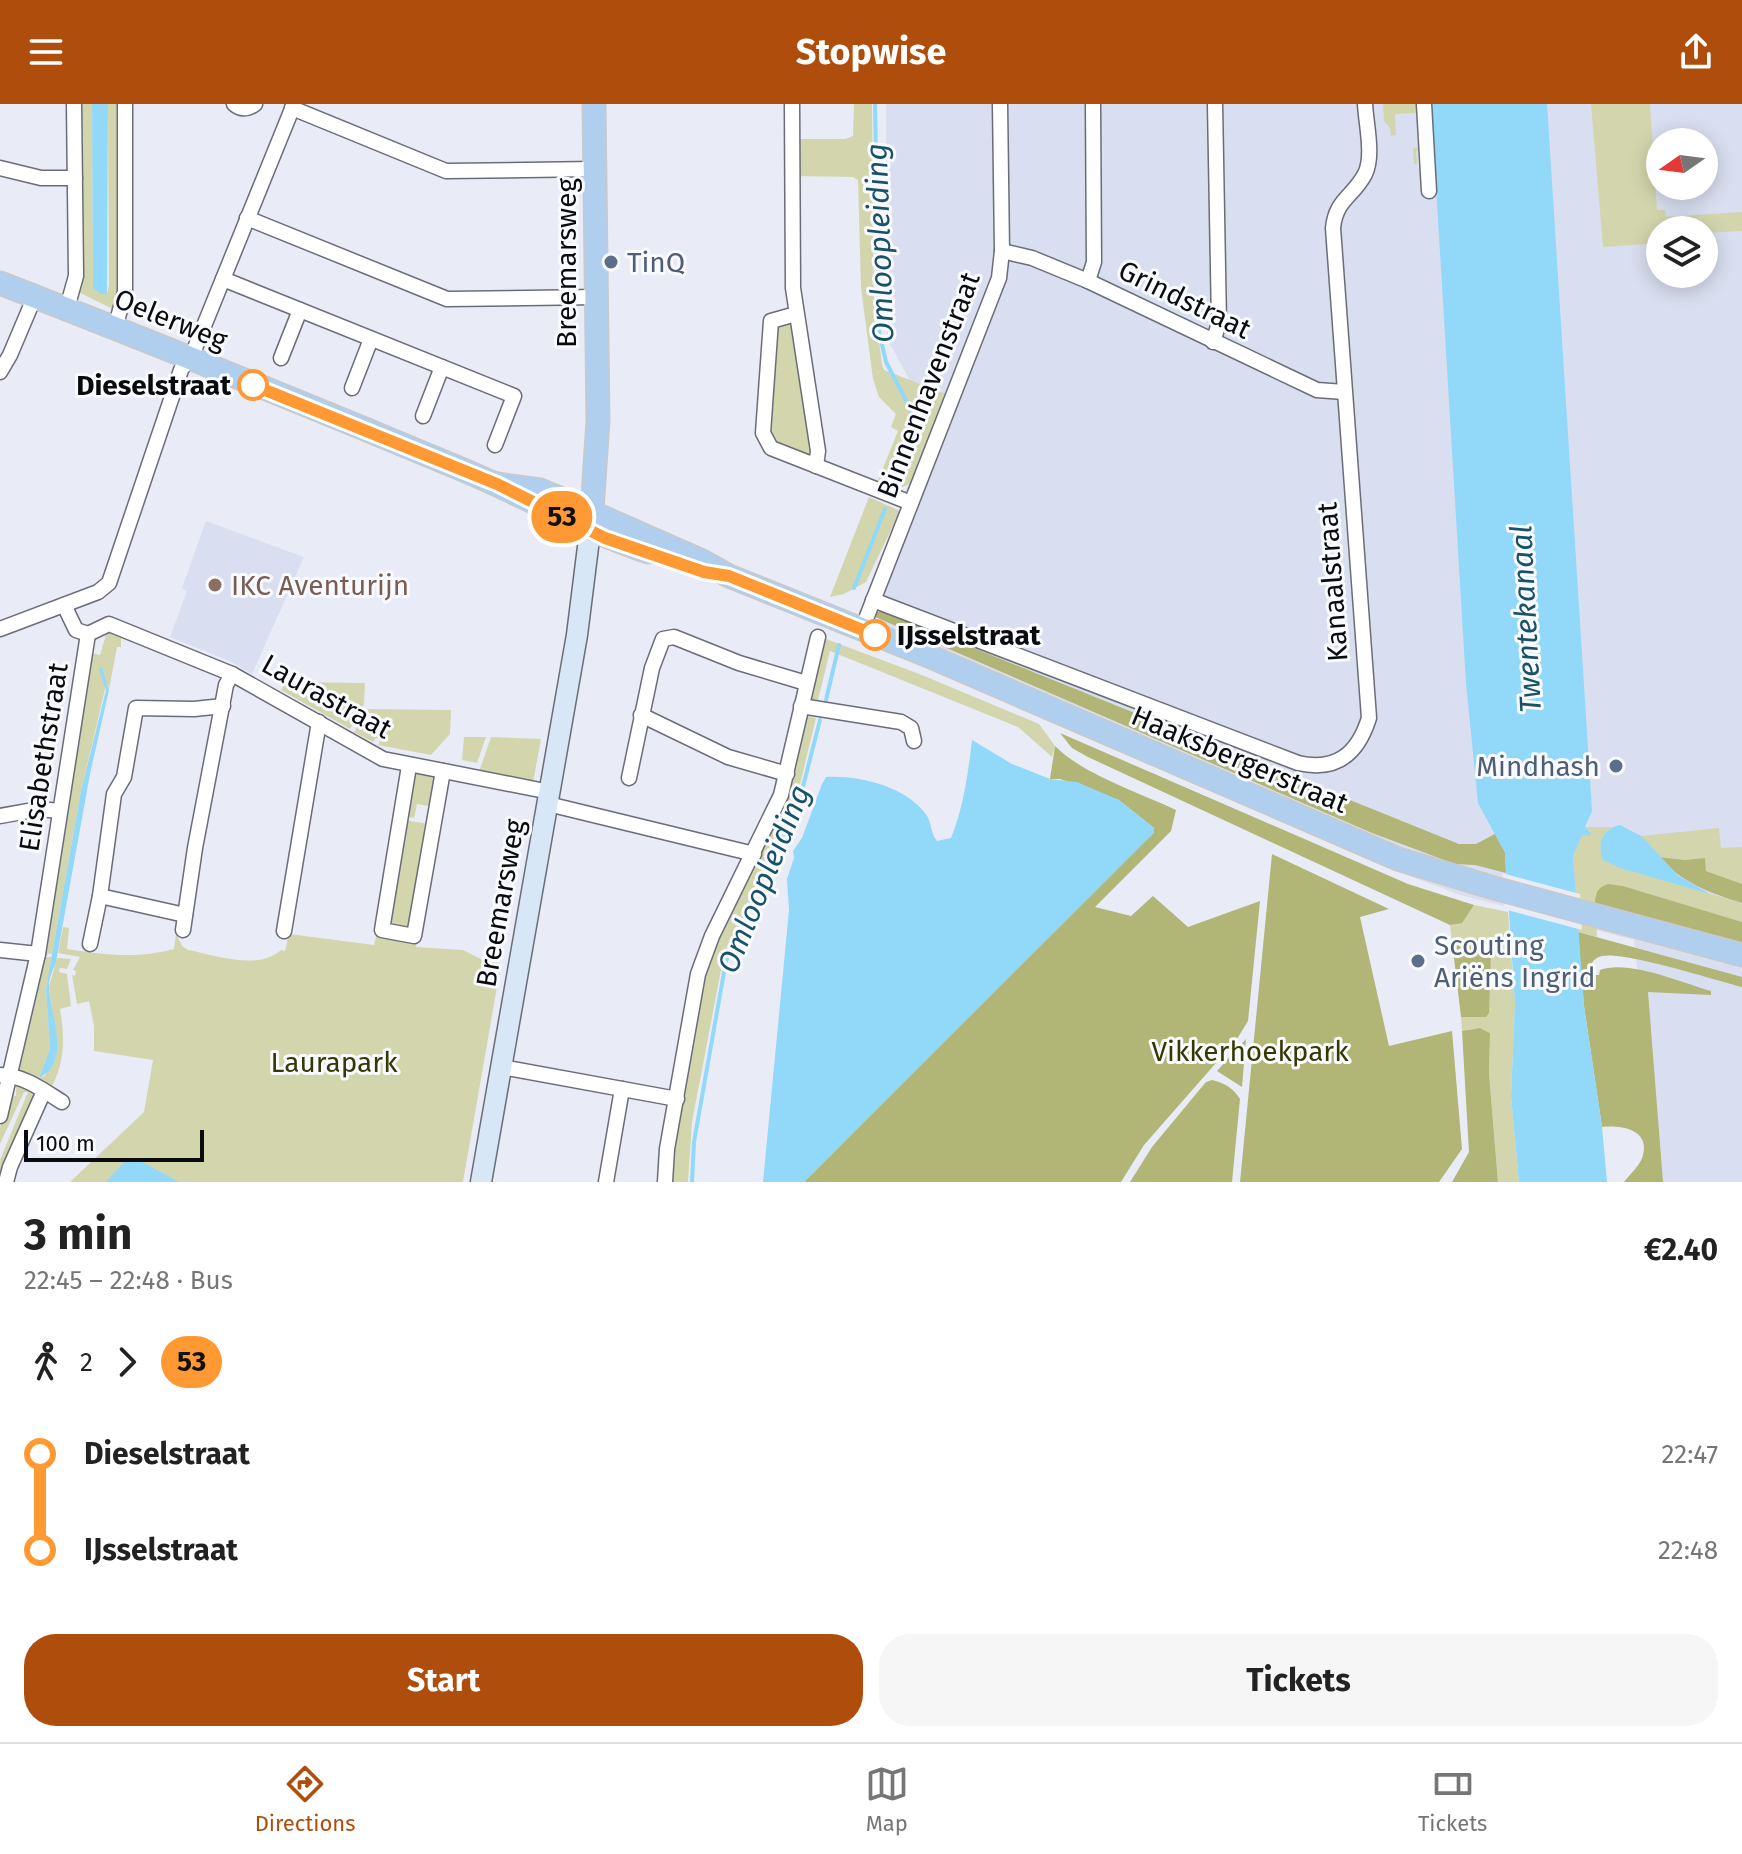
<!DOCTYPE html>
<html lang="en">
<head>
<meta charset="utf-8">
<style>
	body { margin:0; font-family:"Fira Sans",sans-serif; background:#f6f6f6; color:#222; height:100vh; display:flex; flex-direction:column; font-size:30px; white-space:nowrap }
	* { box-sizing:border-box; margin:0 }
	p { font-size:26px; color:#767676 }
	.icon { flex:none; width:44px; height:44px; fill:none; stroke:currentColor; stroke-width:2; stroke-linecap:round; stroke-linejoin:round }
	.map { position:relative; height:1078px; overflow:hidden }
	.panel { display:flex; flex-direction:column; background:#fff; flex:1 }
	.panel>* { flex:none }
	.badge { padding:0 16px; border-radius:26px; font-size:28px; line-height:52px }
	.needle { width:52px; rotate:256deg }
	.controls { position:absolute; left:1646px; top:24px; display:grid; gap:16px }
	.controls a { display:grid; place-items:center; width:72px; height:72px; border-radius:50%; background:#fff; box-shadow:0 4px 20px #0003; font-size:40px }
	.scale { position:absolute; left:24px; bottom:20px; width:180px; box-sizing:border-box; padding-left:8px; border:4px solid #0a0b0f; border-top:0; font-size:22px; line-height:28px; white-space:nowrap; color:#0a0b0f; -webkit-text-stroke:6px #f8fafe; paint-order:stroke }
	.map>.badge { position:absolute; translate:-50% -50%; box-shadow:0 0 0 4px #fff }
	.legs { display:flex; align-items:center; gap:12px; height:88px; padding:0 24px; font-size:26px }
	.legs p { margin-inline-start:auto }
	.overview { display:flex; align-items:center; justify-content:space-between; height:136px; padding:0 24px }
	h1 { font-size:44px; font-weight:700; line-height:60px }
	.action { display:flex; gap:16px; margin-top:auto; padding:16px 24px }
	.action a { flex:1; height:92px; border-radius:32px; background:#af4e0c; color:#fff; font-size:32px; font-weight:700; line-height:92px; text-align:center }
	.action a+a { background:#f6f6f6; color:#222 }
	ul { padding:0 24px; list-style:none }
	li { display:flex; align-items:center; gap:28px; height:96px; font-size:30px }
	li i { display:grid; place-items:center; width:12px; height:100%; margin:0 10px; background:currentColor }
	li i::after { content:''; width:20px; height:20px; margin:-10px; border:6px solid; border-radius:50%; background:#fff }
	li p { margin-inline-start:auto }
	li:first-child i { background:linear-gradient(#0000 50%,currentColor 0) }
	li:last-child i { background:linear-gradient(currentColor 50%,#0000 0) }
	header { display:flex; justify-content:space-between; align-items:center; height:104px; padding:0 24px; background:#af4e0c; color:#fff; font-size:36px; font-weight:700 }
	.dock { display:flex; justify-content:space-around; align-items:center; height:112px; border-top:2px solid #e0e0e0; background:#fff; font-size:22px; color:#767676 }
	.dock a { display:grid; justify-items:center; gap:4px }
	.dock .selected { color:#af4e0c }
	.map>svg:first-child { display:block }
</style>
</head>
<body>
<header><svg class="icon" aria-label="menu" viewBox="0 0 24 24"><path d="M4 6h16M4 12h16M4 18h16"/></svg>Stopwise<svg class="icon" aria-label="share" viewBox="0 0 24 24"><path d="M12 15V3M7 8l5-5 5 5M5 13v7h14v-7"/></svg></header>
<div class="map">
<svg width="1742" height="1078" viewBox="0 0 1742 1078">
	<rect width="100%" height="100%" fill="#e9ecf7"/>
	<!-- built -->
	<g fill="#d9dff0" fill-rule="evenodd">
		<path d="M 886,0 L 1742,0 L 1742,1078 L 1661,1078 L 1634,836 L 1457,790 L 1373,758 L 876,531 L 924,303 L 887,234 ZM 1660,38 L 1704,38 L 1704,82 L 1660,82 ZM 1660,126 L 1704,126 L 1704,170 L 1660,170 Z"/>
		<polygon points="206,417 304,453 252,570 232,558 170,533 187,487 182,484"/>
	</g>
	<!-- green -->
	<g fill="#d3d6ad">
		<polygon points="78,0 92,0 93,184 102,190 107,190 109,181 108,0 119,0 120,185 115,206 76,187"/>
		<path d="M 854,0 L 872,0 L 874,196 L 882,260 L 884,266 L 946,290 L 911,378 C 899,388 891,384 877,379 L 898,327 L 891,323 L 896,310 L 879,293 L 873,275 L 861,184 L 858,76 L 853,73 L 795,72 L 795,35 L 845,35 L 853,32 Z"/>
		<polygon points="1383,0 1423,0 1426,46 1416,47 1417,60 1414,60 1413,44 1419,43 1417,9 1395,10 1396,31 1391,32 1390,24 1384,17"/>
		<polygon points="1591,0 1650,0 1657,106 1665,106 1666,113 1742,108 1742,127 1704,129 1704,126 1660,126 1660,139 1603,143"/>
		<polygon points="793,217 814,341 811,355 779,345 768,328 776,221"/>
		<polygon points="869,393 900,407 866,478 844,490 830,493"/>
		<polygon points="110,529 121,534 121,543 117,543 109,586 108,580 106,581 81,687 52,850 43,849 91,549 100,551 106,531"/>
		<polygon points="818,532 922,571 1039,620 1055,642 1052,653 1018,623 830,547 816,604 802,602"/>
		<polygon points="286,578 365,579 364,600 350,625 281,586"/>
		<polygon points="368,605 451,606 450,630 431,651 378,641 380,637 376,634 373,638 354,628"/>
		<polygon points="806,612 816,614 795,701 735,825 721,866 692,1018 688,1078 668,1078 702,876"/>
		<polygon points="464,633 486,633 477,659 462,656"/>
		<polygon points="491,633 541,635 533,679 479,668"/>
		<polygon points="420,668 436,673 433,703 417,700 414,714 405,712 412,672"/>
		<polygon points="404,716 429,720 410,824 406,825 390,822"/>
		<polygon points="1585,723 1612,723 1606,728 1600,744 1621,764 1742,799 1742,818 1623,782 1608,780 1595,790 1597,833 1578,828 1573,752 1582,730 1591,728"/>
		<polygon points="1719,724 1721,744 1742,743 1742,780 1706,767 1705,754 1685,756 1658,753 1641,732"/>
		<polygon points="1474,801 1508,808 1515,899 1511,992 1519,1078 1498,1078 1489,969 1490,929 1480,924 1462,927 1461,913 1486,913 1490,876 1490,838 1474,835 1452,837 1450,821 1462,818"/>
		<path d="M 63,823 L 69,824 L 67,845 C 105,851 137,855 174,845 L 176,830 L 182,842 L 188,846 C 215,851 258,867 281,846 L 285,847 L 289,830 L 374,841 L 377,828 L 417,835 L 416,843 L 463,846 L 481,855 L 501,860 L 463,1078 L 70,1078 L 144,1008 L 153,956 L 94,947 L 94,922 L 89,897 L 77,900 L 72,871 L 75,872 L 76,867 L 73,866 L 80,853 L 58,849 Z"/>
		<path d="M 42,853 L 52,853 L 46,886 L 50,945 L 39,974 L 45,972 L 57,944 L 49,883 L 57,854 L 71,855 L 67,865 L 60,864 L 59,868 L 67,870 L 71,902 L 60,905 C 65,933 65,959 51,984 L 23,970 L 18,964 Z"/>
		<polygon points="19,979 35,992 0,1078 0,1056 28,988 24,988 0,1040 0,1024 10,991 16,992 16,981"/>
	</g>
	<!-- forest -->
	<g fill="#b1b575">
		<polygon points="882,507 1459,740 1476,740 1495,730 1505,748 1506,769 1475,761 1455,760 1372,729 873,512 874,509"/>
		<polygon points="1060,629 1408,780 1474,801 1462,819 1450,821 1088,653 1072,644"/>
		<path d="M 1055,642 C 1084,671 1138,688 1176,706 L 1171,727 L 1095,803 L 1131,812 L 1153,792 L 1188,823 L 1260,797 L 1248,917 L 1237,935 L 1144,1041 L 1121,1078 L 804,1078 L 1090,791 L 1154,724 L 1119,696 L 1060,675 L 1050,675 Z"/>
		<polygon points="1272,750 1389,805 1360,813 1389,942 1452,927 1462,1045 1439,1078 1240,1078"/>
		<path d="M 1658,753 L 1685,756 L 1705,754 L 1706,767 L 1742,780 L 1742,799 C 1709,789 1682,778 1658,753 Z"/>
		<path d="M 1608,780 L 1623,782 L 1742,818 L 1742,840 L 1595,799 C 1595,788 1598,784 1608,780 Z"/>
		<path d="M 1578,828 L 1742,873 L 1742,883 C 1715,876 1624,847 1602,852 C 1592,854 1589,863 1589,871 L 1599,871 L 1600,866 C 1628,855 1683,879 1711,887 L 1711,891 L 1648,888 L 1663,1078 L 1624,1078 C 1630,1070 1641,1061 1643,1051 C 1650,1025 1620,1021 1602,1023 L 1584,902 Z"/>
		<polygon points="1487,834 1491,845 1489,909 1486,913 1461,913 1452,837"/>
		<polygon points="1480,924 1490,929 1489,969 1498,1078 1452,1078 1469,1048 1462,927"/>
		<polygon points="1246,935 1242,983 1217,967"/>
		<path d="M 1212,976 C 1225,979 1233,984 1240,995 L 1232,1078 L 1130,1078 L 1152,1043 L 1206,978 Z"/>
	</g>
	<!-- water -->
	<g fill="#91d8f9">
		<polygon points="92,0 108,0 107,190 101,190 93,184"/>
		<polygon points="1431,0 1547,0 1592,707 1585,723 1591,729 1590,732 1582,731 1573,752 1584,902 1602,1023 1607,1078 1519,1078 1511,992 1515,899 1505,749 1478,699 1466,579"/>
		<path d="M 102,563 L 109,586 L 90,670 L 56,858 C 53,866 49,874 49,883 C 50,910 72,958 39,974 L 50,945 L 46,886 L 52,850 L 81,687 L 106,586 L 99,565 Z"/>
		<path d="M 972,636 L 1012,660 L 1050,675 L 1077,678 L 1119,696 L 1154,724 L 1154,729 L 804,1078 L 763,1078 L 789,806 L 787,775 L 794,754 L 793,747 L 802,734 L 822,680 L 826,673 C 859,671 904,682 925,709 C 932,717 930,729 937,737 L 951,734 C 964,702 968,669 972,636 Z"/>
		<path d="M 1620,721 L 1641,732 L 1679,772 L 1710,790 L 1620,764 L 1603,756 C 1597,740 1602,725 1620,721 Z"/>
		<polygon points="135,1054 179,1078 106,1078 125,1057"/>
	</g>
	<!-- pier -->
	<polygon fill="#e9ecf7" points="1502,769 1580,790 1582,826 1504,805"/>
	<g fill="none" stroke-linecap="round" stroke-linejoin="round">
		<!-- stream -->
		<g stroke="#91d8f9" stroke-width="4">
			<polyline points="875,0 879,227 886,258 910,304 914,320 914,330 901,366"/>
			<polyline points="854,484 885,405"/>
			<polyline points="826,596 839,541"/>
			<polyline points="692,1078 694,1038 726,857 741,818 798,702 820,616"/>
		</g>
		<!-- street casing -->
		<g stroke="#6a6d77" stroke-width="17">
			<g id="street">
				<path d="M 234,0 C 241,6 248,5 255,0"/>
				<polyline points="792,0 793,184 818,347 816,362"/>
				<polyline points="1424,0 1429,87"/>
				<polyline points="292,4 446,67 595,65"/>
				<polyline points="0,64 41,74 75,74"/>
				<polyline points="247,114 447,195 597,193"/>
				<polyline points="1002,147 1032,154 1088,177 1317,286 1344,288"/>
				<polyline points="223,175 514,292 495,341"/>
				<polyline points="1088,177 1094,158 1093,0"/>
				<polyline points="67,204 76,172 74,0"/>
				<polyline points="796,210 771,217 763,329 771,344 911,399"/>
				<polyline points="115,224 125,188 125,0"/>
				<polyline points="1213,238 1219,219 1215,0"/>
				<polyline points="281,254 300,206"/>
				<polyline points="0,268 10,251 35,192"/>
				<polyline points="352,284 371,235"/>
				<polyline points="423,312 442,263"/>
				<path d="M 873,496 L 1298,659 C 1337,668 1358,649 1369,614 L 1333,124 C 1336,95 1353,93 1365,70 C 1374,52 1366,20 1365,0"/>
				<polyline points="64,501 76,526 88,530"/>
				<polyline points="0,525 98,488 109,479 181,266 195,244 294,0"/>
				<polyline points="862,525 999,174 1002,147 1000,0"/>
				<polyline points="88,530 109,520 232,570 383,655 550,688"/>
				<polyline points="801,602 901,618 911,624 914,637"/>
				<polyline points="641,611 728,653 787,670"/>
				<polyline points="409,662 382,826 414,832 443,667"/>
				<polyline points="629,674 652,564 663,535 674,533 739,559 806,579"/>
				<polyline points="548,700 754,750"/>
				<polyline points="0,712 39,705 60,707"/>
				<polyline points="185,811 100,792 114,690 124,673 136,604 194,605 223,602"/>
				<polyline points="183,826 195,744 226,581 232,570"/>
				<polyline points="284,827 319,618"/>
				<polyline points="90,840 100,792"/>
				<polyline points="0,846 38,850"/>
				<polyline points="502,963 677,995"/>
				<path d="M 0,971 C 23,971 43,986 62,998"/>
				<polyline points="0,1012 38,850 88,530"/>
				<polyline points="6,1078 10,1063 44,987"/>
				<polyline points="606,1078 622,985"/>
				<polyline points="665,1078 667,1045 698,870 712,832 781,691 818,533"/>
			</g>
		</g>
		<!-- secondary casing -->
		<g stroke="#6a6d77" stroke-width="23">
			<polyline id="secondary" points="481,1078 577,531 590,427"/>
		</g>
		<!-- primary casing -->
		<g stroke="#c9c9ca" stroke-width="25">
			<g id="primary">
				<path d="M 0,179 C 154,239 308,301 461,365 C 524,391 583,426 648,448"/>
				<polyline points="497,380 540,386 557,393 702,457 729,472 931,553 1398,755 1494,784 1742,851"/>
				<polyline points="591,421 598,317 594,0"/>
			</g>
		</g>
		<!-- street -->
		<use href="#street" stroke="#fff" stroke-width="14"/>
		<!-- secondary -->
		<use href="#secondary" stroke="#d7e7f6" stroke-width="20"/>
		<!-- primary -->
		<use href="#primary" stroke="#b0cfee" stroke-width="22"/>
	</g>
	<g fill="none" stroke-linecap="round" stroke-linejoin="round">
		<!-- line-1 casing -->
		<g stroke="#fff" stroke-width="18">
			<polyline id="line-1" points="253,281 497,380 605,434 704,468 729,472 875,531"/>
		</g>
		<!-- line-1 -->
		<use href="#line-1" stroke="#f93" stroke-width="12"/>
	</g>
	<!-- markers -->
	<g fill="#5c6f8a" stroke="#f8fafe" stroke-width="3">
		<circle cx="611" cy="158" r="8"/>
		<circle cx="1616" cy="662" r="8"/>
		<circle cx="1418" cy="857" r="8"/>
	</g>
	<g fill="#fff" stroke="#f93" stroke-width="4">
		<circle cx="253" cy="281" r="14"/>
		<circle cx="875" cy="531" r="14"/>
	</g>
	<circle fill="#8d6e63" stroke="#f8fafe" stroke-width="3" cx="215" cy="481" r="8"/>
	<g text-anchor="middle" stroke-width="6" stroke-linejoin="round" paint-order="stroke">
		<!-- service labels -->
		<g font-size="28" fill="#4e5e75" stroke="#f8fafe" text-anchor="start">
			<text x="627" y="168">TinQ</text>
			<text x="1600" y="672" text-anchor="end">Mindhash</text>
			<text x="1434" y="851">Scouting<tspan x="1434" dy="32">Ariëns Ingrid</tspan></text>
		</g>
		<!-- street labels -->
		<g font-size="28" fill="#0a0b0f" stroke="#f8fafe">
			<text transform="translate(566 159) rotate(-90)" y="10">Breemarsweg</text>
			<text transform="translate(1185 195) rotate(26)" y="10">Grindstraat</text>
			<text transform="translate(171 215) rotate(22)" y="10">Oelerweg</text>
			<text transform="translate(928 281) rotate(-69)" y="10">Binnenhavenstraat</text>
			<text transform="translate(1332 478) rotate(-94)" y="10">Kanaalstraat</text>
			<text transform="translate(327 592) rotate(29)" y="10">Laurastraat</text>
			<text transform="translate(43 653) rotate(-81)" y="10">Elisabethstraat</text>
			<text transform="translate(1240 655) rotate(23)" y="10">Haaksbergerstraat</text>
			<text transform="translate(500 799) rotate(-80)" y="10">Breemarsweg</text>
		</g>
		<!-- stop labels -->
		<g font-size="28" font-weight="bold" fill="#0a0b0f" stroke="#f8fafe" text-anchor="end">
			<text x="231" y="291">Dieselstraat</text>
			<text x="897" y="541" text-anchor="start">IJsselstraat</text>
		</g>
		<!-- education labels -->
		<g font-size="28" fill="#785e54" stroke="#f8fafe" text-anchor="start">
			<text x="231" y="491">IKC Aventurijn</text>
		</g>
		<!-- park labels -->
		<g font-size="28" fill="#363703" stroke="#f8fafe">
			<text x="1250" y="957">Vikkerhoekpark</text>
			<text x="334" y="968">Laurapark</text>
		</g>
		<!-- water labels -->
		<g font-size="30" font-style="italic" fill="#195168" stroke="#f8fafe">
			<text transform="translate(880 139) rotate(-92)" y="10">Omloopleiding</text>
			<text transform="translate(1526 515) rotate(-93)" y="10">Twentekanaal</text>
			<text transform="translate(764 775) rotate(-68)" y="10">Omloopleiding</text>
		</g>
	</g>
</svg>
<div class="controls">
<a><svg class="needle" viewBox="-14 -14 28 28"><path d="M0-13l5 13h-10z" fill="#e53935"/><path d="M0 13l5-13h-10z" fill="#767676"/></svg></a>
<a><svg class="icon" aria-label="layers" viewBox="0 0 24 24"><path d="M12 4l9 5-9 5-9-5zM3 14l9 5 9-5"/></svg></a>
</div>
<div class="scale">100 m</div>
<b class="badge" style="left:562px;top:413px;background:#f93;color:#111">53</b>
</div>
<section class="panel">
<div class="overview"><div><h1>3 min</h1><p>22:45 – 22:48 · Bus</p></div><b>€2.40</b></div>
<div class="legs"><svg class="icon" aria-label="walk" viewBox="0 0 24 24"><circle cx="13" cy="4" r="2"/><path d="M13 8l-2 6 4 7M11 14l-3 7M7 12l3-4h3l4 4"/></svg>2<svg class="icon" aria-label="forward" viewBox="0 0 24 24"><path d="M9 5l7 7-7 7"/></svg><b class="badge" style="background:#f93;color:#111">53</b></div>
<ul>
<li><i style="color:#f93"></i><b>Dieselstraat</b><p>22:47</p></li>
<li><i style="color:#f93"></i><b>IJsselstraat</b><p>22:48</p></li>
</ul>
<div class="action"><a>Start</a><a>Tickets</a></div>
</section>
<nav class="dock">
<a class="selected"><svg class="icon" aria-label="directions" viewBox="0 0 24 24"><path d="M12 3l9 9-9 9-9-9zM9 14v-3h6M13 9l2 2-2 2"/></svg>Directions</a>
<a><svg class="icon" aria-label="map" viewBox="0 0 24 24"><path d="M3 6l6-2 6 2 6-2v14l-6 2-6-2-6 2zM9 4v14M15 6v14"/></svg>Map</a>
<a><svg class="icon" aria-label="tickets" viewBox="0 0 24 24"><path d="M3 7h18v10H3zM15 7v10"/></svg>Tickets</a>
</nav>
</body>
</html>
